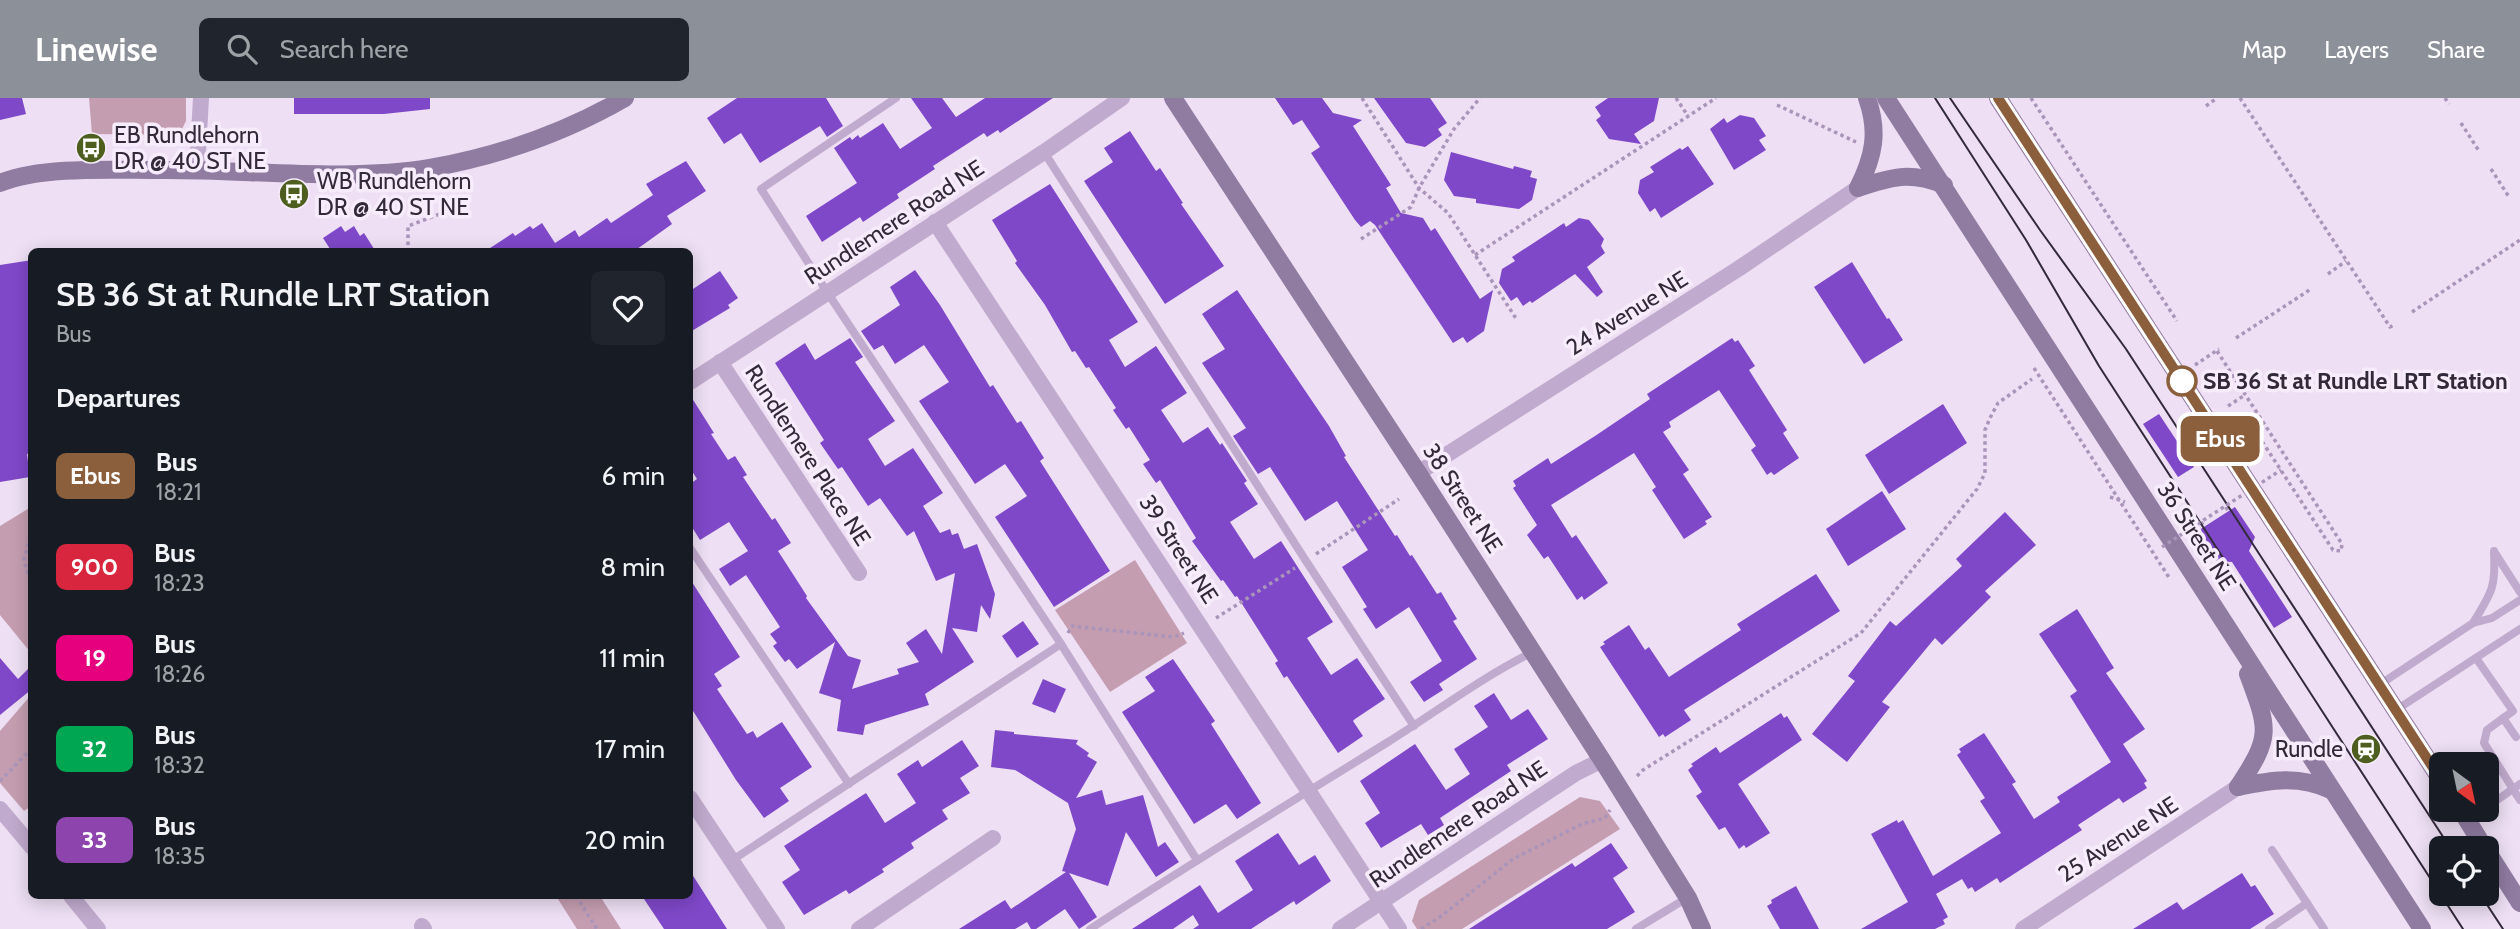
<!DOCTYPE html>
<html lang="en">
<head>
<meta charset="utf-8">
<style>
	body { margin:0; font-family:Cabin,sans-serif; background:#20242c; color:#f1f3f6; height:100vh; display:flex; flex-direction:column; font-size:26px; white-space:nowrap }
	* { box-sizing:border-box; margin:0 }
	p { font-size:23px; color:#9ea1a6 }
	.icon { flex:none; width:38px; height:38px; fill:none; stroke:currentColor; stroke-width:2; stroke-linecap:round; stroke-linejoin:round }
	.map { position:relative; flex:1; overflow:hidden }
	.sheet { position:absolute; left:28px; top:150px; width:665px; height:651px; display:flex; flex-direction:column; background:#171b24; border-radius:10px; box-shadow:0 4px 18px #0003 }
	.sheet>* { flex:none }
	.badge { padding:0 14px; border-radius:10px; font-size:24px; line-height:46px }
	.needle { width:46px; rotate:147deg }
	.fabs { position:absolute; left:2429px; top:654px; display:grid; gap:14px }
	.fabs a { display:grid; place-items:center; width:70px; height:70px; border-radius:10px; background:#171b24; box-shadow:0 4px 18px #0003; font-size:35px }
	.map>.badge { position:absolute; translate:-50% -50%; box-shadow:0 0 0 4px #fff }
	h2 { padding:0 28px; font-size:26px; line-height:63px }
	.round { display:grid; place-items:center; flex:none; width:74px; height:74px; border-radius:10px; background:#20242c }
	.overview { display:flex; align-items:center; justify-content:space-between; height:119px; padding:0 28px }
	h1 { font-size:33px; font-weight:600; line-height:52px }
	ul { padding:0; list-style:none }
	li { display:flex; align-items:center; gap:21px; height:91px; padding:0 28px }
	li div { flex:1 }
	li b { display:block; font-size:26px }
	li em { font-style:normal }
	li .badge { min-width:77px; font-weight:700; text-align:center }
	header { display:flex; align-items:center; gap:42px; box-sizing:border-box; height:98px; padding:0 35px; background:#8c9099; color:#fff }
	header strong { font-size:33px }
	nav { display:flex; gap:38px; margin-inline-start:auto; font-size:24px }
	.search { width:490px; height:63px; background:#20242c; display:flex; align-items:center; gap:18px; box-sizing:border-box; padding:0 24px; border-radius:10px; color:#9ea1a6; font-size:26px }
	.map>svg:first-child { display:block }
</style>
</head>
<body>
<header>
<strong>Linewise</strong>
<div class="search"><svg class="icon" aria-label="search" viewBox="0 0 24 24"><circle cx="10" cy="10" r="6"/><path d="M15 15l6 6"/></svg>Search here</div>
<nav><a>Map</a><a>Layers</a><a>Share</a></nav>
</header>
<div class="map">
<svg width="2520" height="831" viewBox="0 0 2520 831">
	<rect width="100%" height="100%" fill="#eedff4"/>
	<!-- green -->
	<g fill="#c49eb0">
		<polygon points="89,0 186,0 186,23 179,37 92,36"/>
		<polygon points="31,409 31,555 0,517 0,428"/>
		<polygon points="1135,462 1187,545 1110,594 1055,512"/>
		<polygon points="31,597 31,708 24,713 0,685 0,633"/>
		<polygon points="1580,699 1600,703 1620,731 1462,831 1417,831 1412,823 1419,802"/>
		<polygon points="556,798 600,798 621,831 577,831"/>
	</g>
	<!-- building -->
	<g fill="#7f48c9">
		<polygon points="0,0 22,0 26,16 0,22"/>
		<polygon points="294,0 430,0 430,11 384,16 294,16"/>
		<polygon points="737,0 826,0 843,28 827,39 820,28 760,65 741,35 724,46 707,20"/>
		<polygon points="911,0 942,0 956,19 985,0 1053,0 1000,35 998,32 987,39 984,35 933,68 935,71 897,96 899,100 863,124 860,119 822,144 806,118 857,85 834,50 850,39 852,42 858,37 860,40 883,25 900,51 932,30"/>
		<polygon points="1275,0 1322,0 1333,15 1362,22 1353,28 1391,87 1386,90 1401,115 1423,120 1431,133 1435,130 1480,201 1493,192 1484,233 1467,245 1463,239 1453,245 1375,127 1370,123 1361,129 1355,122 1311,55 1320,49 1302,22 1293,27"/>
		<polygon points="1374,0 1430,0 1447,25 1438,31 1442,37 1425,49 1406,45"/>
		<polygon points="1608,0 1659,0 1654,23 1634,36 1641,46 1609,41 1596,22 1601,18 1595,9"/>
		<polygon points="1740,17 1754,20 1766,38 1759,42 1766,52 1734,72 1710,31 1724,20 1727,25"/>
		<polygon points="1130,33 1156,73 1160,70 1183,105 1181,106 1224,168 1165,206 1084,83 1113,64 1104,50"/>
		<polygon points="1688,48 1714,86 1661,120 1655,110 1650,114 1638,95 1640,82 1654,74 1650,69 1680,50 1682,52"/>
		<polygon points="1451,54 1513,71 1514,68 1532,73 1530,79 1537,81 1532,102 1519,111 1476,105 1476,101 1454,98 1444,82"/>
		<polygon points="686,63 706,93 667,118 672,126 633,154 484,154 513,135 515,138 530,128 533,131 542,125 555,145 575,132 579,139 607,120 611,125 653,97 646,86"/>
		<polygon points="1050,86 1138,224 1109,242 1125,269 1156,248 1187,295 1161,312 1183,345 1208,329 1220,347 1222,345 1247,383 1244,385 1258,406 1230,424 1254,461 1281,443 1333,524 1307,540 1331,577 1357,560 1385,601 1355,621 1353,623 1363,638 1338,655 1287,578 1284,580 1275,565 1278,563 1237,498 1235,499 1223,482 1221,483 1192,443 1196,440 1160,382 1156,385 1143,366 1150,362 1129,329 1126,331 1113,312 1116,310 1089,269 1086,270 1075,253 1072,254 1045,207 1015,165 1017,163 992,122"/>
		<polygon points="1579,120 1589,122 1604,141 1601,148 1605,155 1587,169 1603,194 1597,199 1575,176 1532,205 1530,203 1523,208 1517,199 1511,203 1499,185 1502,171 1515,163 1512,159 1564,125 1566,129"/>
		<polygon points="341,128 345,134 354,128 360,138 364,135 376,154 332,154 323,140"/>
		<polygon points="32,162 32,355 27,356 30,379 0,384 0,167"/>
		<polygon points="1852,164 1887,221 1889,220 1903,242 1864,266 1814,189"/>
		<polygon points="915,172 940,207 990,289 993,287 1017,325 1021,323 1044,360 1040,363 1110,473 1054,509 995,419 1027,398 1005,366 975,386 919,303 949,284 924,247 895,266 883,247 874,252 861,233 900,207 890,189"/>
		<polygon points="720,173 738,200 728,207 730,210 690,234 690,193"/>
		<polygon points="1237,192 1329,328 1346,358 1344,359 1395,438 1397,437 1410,458 1412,457 1437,496 1441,494 1457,521 1453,523 1477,561 1439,586 1443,592 1424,604 1410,584 1442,563 1409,509 1376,531 1363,511 1367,509 1342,469 1368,452 1337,403 1305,423 1270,369 1258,376 1233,338 1246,330 1202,265 1225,251 1202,216"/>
		<polygon points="850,240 863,259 855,264 895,323 868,341 885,368 913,350 943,395 923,408 940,435 950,431 952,437 958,435 964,451 977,446 995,496 990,521 981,507 977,534 952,530 974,564 925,596 929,607 865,627 863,637 837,633 841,602 819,595 835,544 797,571 789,561 785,564 773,548 777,545 770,536 780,529 746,477 730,488 719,471 748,453 729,424 700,442 690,426 690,386 697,381 690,370 690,297 714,335 711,336 728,362 735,358 747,377 743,379 772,422 775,420 791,445 778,453 807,498 806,500 848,558 861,562 852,591 899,576 897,571 919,564 906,545 926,531 942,556 955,475 936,483 914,433 907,438 880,400 868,408 842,369 838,371 820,345 824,342 775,265 805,245 815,262"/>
		<polygon points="1732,240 1735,244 1738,242 1755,268 1749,272 1787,332 1783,335 1799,360 1774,377 1771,374 1767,377 1751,352 1756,348 1719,292 1669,324 1671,329 1663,334 1689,372 1683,376 1712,419 1705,423 1707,426 1684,441 1652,392 1656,389 1634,355 1551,407 1572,440 1576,437 1608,485 1584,502 1582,498 1577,502 1548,458 1544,461 1527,437 1537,427 1513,390 1516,388 1513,383 1548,360 1551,366 1595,338 1650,301 1647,296"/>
		<polygon points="1943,306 1967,345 1889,396 1865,357"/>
		<polygon points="2159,316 2194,369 2178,379 2143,326"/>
		<polygon points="1882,393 1906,431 1848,468 1826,431"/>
		<polygon points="2235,409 2255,439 2249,453 2292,519 2274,530 2232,464 2216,463 2211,456 2209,457 2196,434"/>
		<polygon points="2005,414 2036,447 1985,493 1991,499 1942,547 1935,540 1882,604 1890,609 1847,664 1812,636 1855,583 1848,578 1890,523 1896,528 1962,468 1956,461"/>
		<polygon points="1816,476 1840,513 1684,612 1691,622 1665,639 1663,636 1659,639 1600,549 1605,546 1603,544 1629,527 1645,552 1649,549 1669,579 1741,532 1737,526"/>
		<polygon points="690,481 740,559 714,576 722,588 717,591 747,636 753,633 757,640 782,624 812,669 780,690 789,703 764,720 736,682 690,608"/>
		<polygon points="2077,511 2114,570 2106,575 2145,631 2123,646 2147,683 2144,685 2147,690 2123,705 2119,700 2078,727 2082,732 2000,785 1997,780 1975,794 1972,789 1968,791 1962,781 1936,796 1948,819 1943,822 1945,826 1935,831 1861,831 1908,804 1871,736 1897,722 1898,725 1903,722 1933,778 2001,735 1980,703 1985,700 1957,657 1961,654 1959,651 1984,635 2016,684 2012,686 2034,721 2060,704 2057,699 2111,664 2070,598 2077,593 2039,536"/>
		<polygon points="1023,523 1039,546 1017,560 1002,538"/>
		<polygon points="0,560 18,581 32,567 32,591 0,617"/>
		<polygon points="1173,561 1215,623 1211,626 1261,705 1237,721 1226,706 1194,726 1122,614 1155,593 1145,579"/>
		<polygon points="1043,581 1066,591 1055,615 1032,606"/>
		<polygon points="1494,595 1511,622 1528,611 1548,641 1507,667 1511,673 1440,720 1444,727 1428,737 1421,726 1381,750 1365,725 1380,715 1360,683 1415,646 1446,692 1470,676 1454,651 1488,629 1474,608"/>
		<polygon points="1781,615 1784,620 1787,618 1802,642 1738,686 1770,735 1746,750 1744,747 1739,751 1725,729 1719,732 1696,698 1702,694 1688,672 1693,668 1691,666 1716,649 1720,655"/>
		<polygon points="995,632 1014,634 1014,636 1078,642 1076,646 1089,655 1087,658 1097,664 1076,700 1102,692 1106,707 1143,697 1158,749 1165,744 1179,764 1156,779 1126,734 1108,788 1069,775 1097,819 1079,831 1065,811 1036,831 1031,831 1027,824 1015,831 959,831 1005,802 1011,811 1066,774 1062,773 1076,731 1068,705 1015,672 991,669"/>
		<polygon points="962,642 979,668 960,680 970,695 942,712 948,721 911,745 914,750 882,771 884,774 849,796 846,792 804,817 782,784 800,772 784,748 866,695 885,725 916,705 897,676 918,662 922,669"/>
		<polygon points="1278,735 1299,767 1315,757 1331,783 1296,807 1294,803 1251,831 1193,831 1199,827 1193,817 1173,831 1132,831 1200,787 1218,815 1253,792 1235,763"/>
		<polygon points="1611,745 1628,770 1613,780 1635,814 1607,831 1469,831 1572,765 1575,769"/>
		<polygon points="690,773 706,798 727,831 664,831 642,798 690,798"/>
		<polygon points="2242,775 2251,789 2255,787 2274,816 2250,831 2133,831 2177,804 2183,812"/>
		<polygon points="1796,788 1819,831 1780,831 1767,808 1772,805 1771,802"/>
	</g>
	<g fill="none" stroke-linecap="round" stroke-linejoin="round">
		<!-- path -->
		<g stroke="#ab94b9" stroke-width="3.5" stroke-dasharray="3.5 3.5" stroke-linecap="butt">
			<polyline points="1362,0 1419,90 1448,115 1517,222"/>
			<polyline points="1676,0 1688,18"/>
			<polyline points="2031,0 2177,223"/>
			<polyline points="2240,0 2390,229 2394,227"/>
			<polyline points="2445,0 2449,6"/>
			<polyline points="1777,7 1856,44"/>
			<polyline points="2206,8 2217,0"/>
			<polyline points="2461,25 2479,53"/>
			<polyline points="2491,71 2509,99"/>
			<polyline points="1361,141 1411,109 1419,90 1454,31 1480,0"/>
			<polyline points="408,154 408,128 440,116"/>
			<polyline points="1475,157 1716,0"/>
			<polyline points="2328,176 2346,163"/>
			<polyline points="2412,214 2520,142"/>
			<polyline points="2236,240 2311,191"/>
			<polyline points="2217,253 2342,446 2341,453 2333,452 2254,331 2247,328 2242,331"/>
			<polyline points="2195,267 2219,251"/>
			<polyline points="2228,308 2245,297"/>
			<polyline points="2110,399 2125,404"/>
			<polyline points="2226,409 2228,413"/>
			<polyline points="2201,424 2204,429"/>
			<polyline points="32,432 24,462 32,488"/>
			<polyline points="1316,456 1399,401"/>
			<polyline points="1216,520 1295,470"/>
			<polyline points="1068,535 1072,528 1174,539 1184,535"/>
			<polyline points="1637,678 1643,672 1861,535 1977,391 1985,375 1985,332 1990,320 1998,305 2032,281"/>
			<polyline points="0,683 32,650"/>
			<polyline points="576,798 597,831"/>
			<polyline points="1421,831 1440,819 1513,761 1582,726 1605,720 1610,712"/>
		</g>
		<!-- lane -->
		<g stroke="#c0aacd" stroke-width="8">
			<polyline points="896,0 761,91 827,194 1061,546 1197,762"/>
			<polyline points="1044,54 1306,463 1414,628"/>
			<polyline points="690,450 849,686"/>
			<polyline points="2495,455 2520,494"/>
			<path d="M 2473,525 C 2492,494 2496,489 2494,453"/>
			<polyline points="2476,560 2513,613 2487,632 2484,645 2520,702"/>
			<polyline points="2379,587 2473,525 2492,520 2520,502"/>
			<polyline points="2396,612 2520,531"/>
			<polyline points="2503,620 2516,639"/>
			<polyline points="2487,709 2520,686"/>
			<polyline points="2467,722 2482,712"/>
			<polyline points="2272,752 2324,831"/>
			<polyline points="731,763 1061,546"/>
			<path d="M 1090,831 C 1188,767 1288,706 1388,644 C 1436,614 1482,579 1533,554"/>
			<polyline points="1636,831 1687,800"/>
			<polyline points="2269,831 2307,805"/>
		</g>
		<!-- street -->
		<g stroke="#c0aacd" stroke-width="16">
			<polyline points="197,72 201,0"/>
			<polyline points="935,124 1399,831"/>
			<polyline points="720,264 859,475"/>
			<polyline points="690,284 1044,54 1122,0"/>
			<polyline points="1418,375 1738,171 1858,90"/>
			<polyline points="690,700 777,831"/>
			<polyline points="0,711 32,749"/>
			<polyline points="71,798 98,831"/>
			<polyline points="422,828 424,831"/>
			<polyline points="859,831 993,740"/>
			<polyline points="1340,831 1576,675 1602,662"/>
			<polyline points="2023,831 2238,689"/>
		</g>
		<!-- secondary -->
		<g stroke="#907ba1" stroke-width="18">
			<polyline points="1173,0 1418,375 1602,662 1688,800 1702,831"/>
			<polyline points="1886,0 2422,831"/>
			<polyline points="1998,0 2441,682"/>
			<path d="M 0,85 C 41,68 113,72 159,72 C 245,71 346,84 430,70 C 498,58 566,34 625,0"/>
			<path d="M 1858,90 C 1874,58 1879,34 1867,0"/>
			<path d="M 1858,90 C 1891,79 1910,73 1944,87"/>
			<path d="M 2238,689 C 2272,638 2269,632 2248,576"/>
			<path d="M 2238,689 C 2271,682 2299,677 2331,692"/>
			<polyline points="2461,712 2485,751"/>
			<polyline points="2487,753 2520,805"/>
		</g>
		<!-- tram -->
		<g stroke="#322a3a" stroke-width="2">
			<polyline points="1935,0 2026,142 2099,268 2463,831"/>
			<polyline points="1950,0 2040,132 2126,251 2451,751"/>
			<polyline points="2480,796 2503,831"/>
		</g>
		<!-- path-bridge -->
		<g stroke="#ab94b9" stroke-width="3.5" stroke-dasharray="3.5 3.5" stroke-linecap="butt">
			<polyline points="2034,270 2170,481"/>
			<polyline points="2162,449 2281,372"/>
		</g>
	</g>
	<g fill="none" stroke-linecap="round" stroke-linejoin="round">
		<!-- line casing -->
		<g stroke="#fff" stroke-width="16">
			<polyline id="line" points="1998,0 2441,682"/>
		</g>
		<!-- line -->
		<use href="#line" stroke="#8b5e3c" stroke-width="10"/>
	</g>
	<!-- icons -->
	<defs>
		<g id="bus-disc" transform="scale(1.575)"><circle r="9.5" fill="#4e5e1e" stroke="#f7ecfb"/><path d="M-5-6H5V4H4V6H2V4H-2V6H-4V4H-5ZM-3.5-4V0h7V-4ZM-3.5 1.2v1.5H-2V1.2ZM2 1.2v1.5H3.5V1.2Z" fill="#fff"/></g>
		<g id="station-disc" transform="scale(1.575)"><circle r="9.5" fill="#4e5e1e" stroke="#f7ecfb"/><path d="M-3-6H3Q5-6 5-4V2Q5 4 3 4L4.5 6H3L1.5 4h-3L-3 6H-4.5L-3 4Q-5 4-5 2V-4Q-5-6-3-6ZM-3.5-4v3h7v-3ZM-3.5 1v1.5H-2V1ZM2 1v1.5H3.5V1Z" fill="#fff"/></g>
	</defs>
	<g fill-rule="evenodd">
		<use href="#bus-disc" x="91" y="50"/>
		<use href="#bus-disc" x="294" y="96"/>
		<use href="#station-disc" x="2366" y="651"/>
	</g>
	<!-- markers -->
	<circle fill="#fff" stroke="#8b5e3c" stroke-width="3.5" cx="2182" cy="283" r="14"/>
	<g text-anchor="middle" stroke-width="7" stroke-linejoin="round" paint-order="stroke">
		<!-- poi labels -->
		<g font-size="23" fill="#322a3a" stroke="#f7ecfb" text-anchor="start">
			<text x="114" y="45">EB Rundlehorn<tspan x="114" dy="26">DR @ 40 ST NE</tspan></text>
			<text x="317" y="91">WB Rundlehorn<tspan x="317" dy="26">DR @ 40 ST NE</tspan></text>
			<text x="2343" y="659" text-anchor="end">Rundle</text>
		</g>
		<!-- street labels -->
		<g font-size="23" fill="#322a3a" stroke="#f7ecfb">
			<text transform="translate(894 124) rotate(-33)" y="8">Rundlemere Road NE</text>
			<text transform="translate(1627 215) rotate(-32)" y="8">24 Avenue NE</text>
			<text transform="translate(808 357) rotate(57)" y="8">Rundlemere Place NE</text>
			<text transform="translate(1463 400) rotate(57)" y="8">38 Street NE</text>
			<text transform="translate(2197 438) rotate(57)" y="8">36 Street NE</text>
			<text transform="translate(1179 451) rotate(57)" y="8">39 Street NE</text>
			<text transform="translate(1458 726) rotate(-34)" y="8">Rundlemere Road NE</text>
			<text transform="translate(2118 741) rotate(-33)" y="8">25 Avenue NE</text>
		</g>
		<!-- stop labels -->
		<g font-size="23" font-weight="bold" fill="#322a3a" stroke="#f7ecfb" text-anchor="start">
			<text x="2203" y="291">SB 36 St at Rundle LRT Station</text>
		</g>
	</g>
</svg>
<div class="fabs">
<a><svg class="needle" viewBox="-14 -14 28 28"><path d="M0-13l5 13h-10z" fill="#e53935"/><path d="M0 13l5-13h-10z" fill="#9ea1a6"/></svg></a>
<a><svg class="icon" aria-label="locate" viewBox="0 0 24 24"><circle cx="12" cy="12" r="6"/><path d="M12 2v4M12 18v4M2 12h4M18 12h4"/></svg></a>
</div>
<b class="badge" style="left:2220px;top:341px;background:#8b5e3c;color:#fff">Ebus</b>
<section class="sheet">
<div class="overview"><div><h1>SB 36 St at Rundle LRT Station</h1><p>Bus</p></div><a class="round"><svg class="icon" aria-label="heart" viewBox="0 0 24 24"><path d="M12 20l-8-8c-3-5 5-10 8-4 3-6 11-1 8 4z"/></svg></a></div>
<h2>Departures</h2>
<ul>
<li><span class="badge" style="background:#8b5e3c;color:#fff">Ebus</span><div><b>Bus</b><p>18:21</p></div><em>6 min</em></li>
<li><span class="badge" style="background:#d7263d;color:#fff">900</span><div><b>Bus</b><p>18:23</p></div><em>8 min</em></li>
<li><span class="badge" style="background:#e6007e;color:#fff">19</span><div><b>Bus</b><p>18:26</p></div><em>11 min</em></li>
<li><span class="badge" style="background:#00a651;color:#fff">32</span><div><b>Bus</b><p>18:32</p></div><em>17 min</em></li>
<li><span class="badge" style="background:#8e44ad;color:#fff">33</span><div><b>Bus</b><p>18:35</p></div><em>20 min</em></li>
</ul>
</section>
</div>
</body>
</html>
